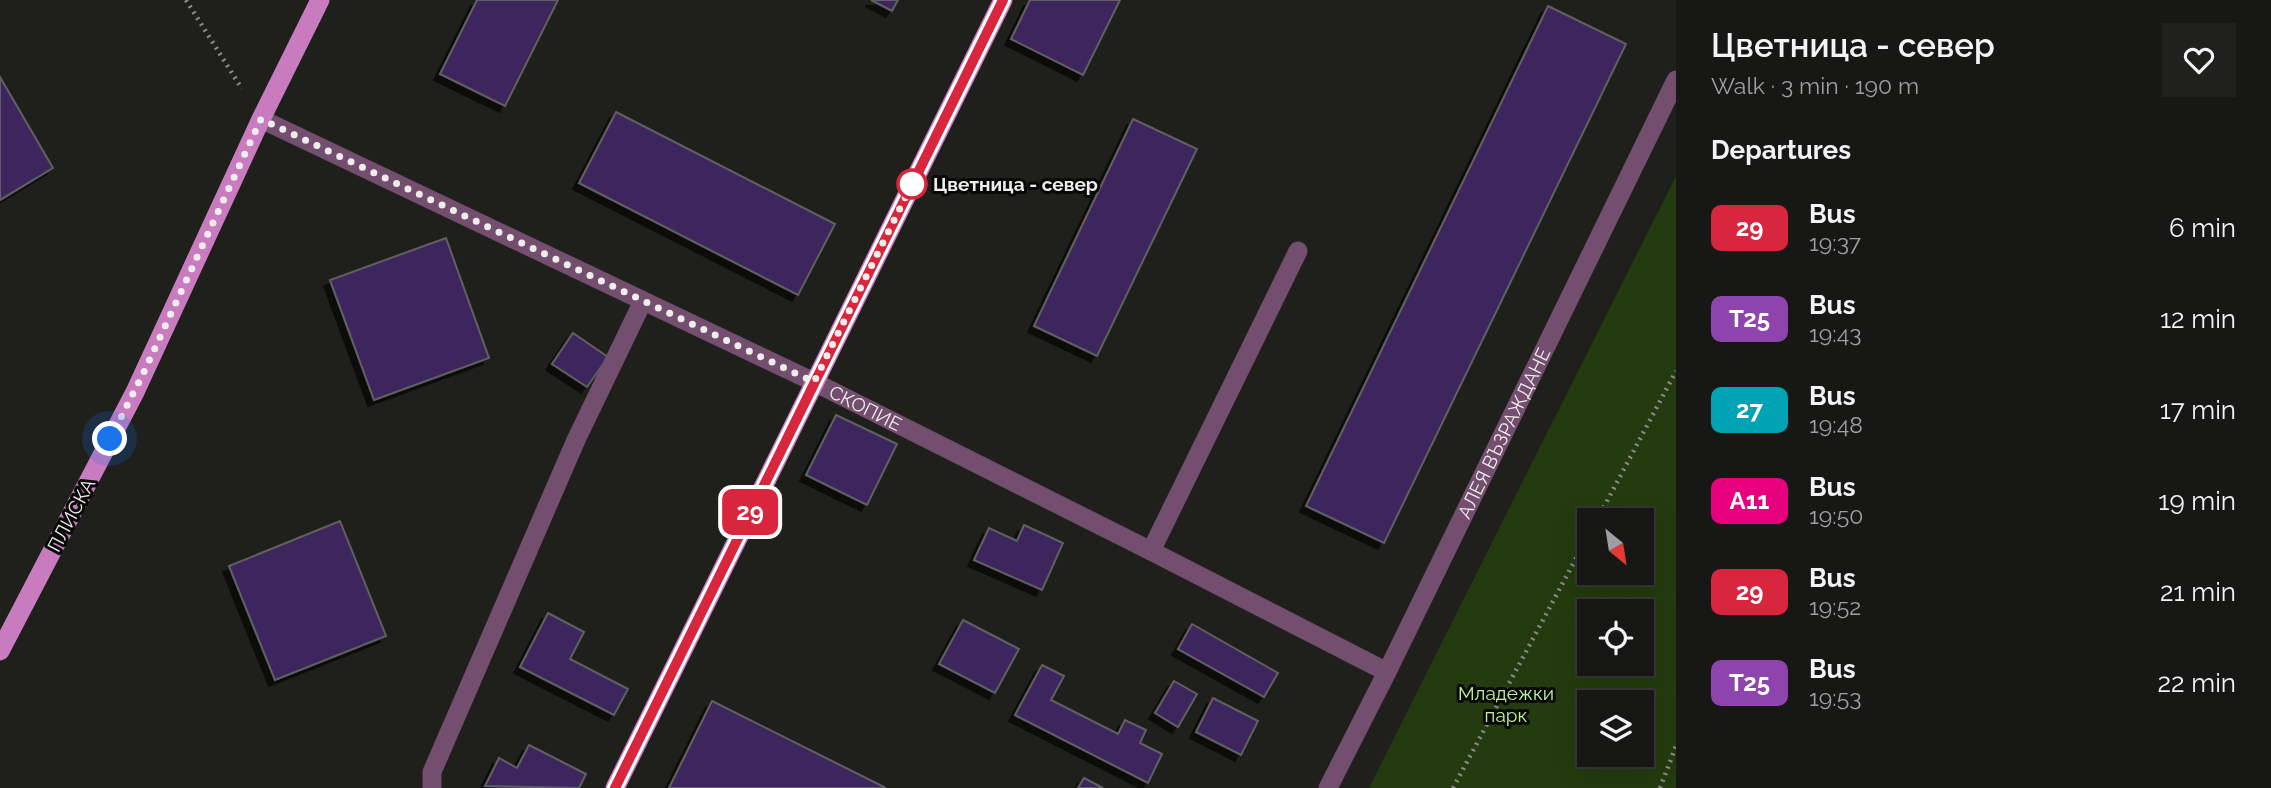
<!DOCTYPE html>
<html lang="en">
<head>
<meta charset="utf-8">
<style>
	body { margin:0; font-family:Raleway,sans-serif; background:#20201e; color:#f1f3f6; height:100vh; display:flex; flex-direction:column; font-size:26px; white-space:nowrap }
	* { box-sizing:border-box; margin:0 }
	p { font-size:23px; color:#9e9fa0 }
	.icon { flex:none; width:38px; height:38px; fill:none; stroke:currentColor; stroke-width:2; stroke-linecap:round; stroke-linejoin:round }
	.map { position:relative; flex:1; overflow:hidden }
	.drawer { display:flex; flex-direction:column; background:#171715; width:595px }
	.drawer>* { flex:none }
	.badge { padding:0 14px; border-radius:10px; font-size:24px; line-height:46px }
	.needle { width:46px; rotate:150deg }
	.tools { position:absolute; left:1577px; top:508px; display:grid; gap:14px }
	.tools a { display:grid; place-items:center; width:77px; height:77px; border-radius:0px; background:#171715; box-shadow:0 7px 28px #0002,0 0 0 2px #363634; font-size:35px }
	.you { position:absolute; width:35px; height:35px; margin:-18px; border:5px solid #fff; border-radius:50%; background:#1a73e8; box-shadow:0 0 0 10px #1a73e833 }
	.map>.badge { position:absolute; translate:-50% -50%; box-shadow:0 0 0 4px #fff }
	h2 { padding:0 35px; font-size:26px; line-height:63px }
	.round { display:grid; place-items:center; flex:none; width:74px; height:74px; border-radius:0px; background:#20201e }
	.summary { display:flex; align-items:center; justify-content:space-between; height:119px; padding:0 35px }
	h1 { font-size:33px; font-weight:600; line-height:52px }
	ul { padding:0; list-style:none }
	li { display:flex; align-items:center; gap:21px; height:91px; padding:0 35px }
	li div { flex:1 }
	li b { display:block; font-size:26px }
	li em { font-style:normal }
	li .badge { min-width:77px; font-weight:700; text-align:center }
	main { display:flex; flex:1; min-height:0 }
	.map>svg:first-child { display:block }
</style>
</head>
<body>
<main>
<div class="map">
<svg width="1676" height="788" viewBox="0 0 1676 788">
	<defs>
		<filter id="shadow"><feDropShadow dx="-6" dy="6" stdDeviation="0" flood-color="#0009"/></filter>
	</defs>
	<rect width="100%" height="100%" fill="#1f1f1c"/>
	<!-- green -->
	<path fill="#233b0e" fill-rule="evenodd" d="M 1676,176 L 1676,788 L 1369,788 ZM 1589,520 L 1642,520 L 1642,572 L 1589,572 ZM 1589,611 L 1642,611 L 1642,663 L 1589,663 ZM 1589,702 L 1642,702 L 1642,754 L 1589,754 Z"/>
	<!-- building -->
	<g fill="#3d275d" stroke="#616063" stroke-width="2" filter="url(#shadow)">
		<polygon points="477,0 558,0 505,106 440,74"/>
		<polygon points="871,0 898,0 892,11"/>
		<polygon points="1030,0 1120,0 1083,75 1011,39"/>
		<polygon points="1548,6 1626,44 1384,543 1306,506"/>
		<polygon points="0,77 53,168 0,200"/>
		<polygon points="616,112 835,224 798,295 579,183"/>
		<polygon points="1133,119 1197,149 1097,356 1034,326"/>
		<polygon points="446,238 489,358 374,400 330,280"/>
		<polygon points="573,333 608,357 587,387 552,364"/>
		<polygon points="836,415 897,444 867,505 806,475"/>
		<polygon points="340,521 386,636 275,680 229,566"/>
		<polygon points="1024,525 1063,543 1042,590 974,560 989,528 1017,541"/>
		<polygon points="548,613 584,632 570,659 628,689 614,715 520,667"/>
		<polygon points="963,620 1019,649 995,693 939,664"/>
		<polygon points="1192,624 1278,673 1264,697 1178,649"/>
		<polygon points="1042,665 1064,676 1051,700 1118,734 1125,720 1146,730 1140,743 1162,754 1148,783 1015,715"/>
		<polygon points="1174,681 1197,694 1178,727 1155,713"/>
		<polygon points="1213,698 1258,721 1241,755 1196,732"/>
		<polygon points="712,701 886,788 669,788"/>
		<polygon points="529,745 586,774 579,788 485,786 499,758 517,768"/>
		<polygon points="1084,778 1103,788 1078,788"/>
	</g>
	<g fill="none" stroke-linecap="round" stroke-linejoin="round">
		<!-- path -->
		<g stroke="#8c8b89" stroke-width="4.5" stroke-dasharray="2 5" stroke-linecap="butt">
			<polyline points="186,0 242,89"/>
			<polyline points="1597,520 1676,371"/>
			<polyline points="1453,788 1589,534"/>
			<polyline points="1660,788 1676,746"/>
		</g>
		<!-- service -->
		<g stroke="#734e6e" stroke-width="19">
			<polyline points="1151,551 1298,251"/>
			<polyline points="432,788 432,772 576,440 643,301"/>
		</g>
		<!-- minor -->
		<g stroke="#734e6e" stroke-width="19">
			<path id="s1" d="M 261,119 L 814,382 L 1151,551 L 1387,672"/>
			<path id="s2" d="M 1328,788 L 1387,672 L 1676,80"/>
		</g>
		<!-- primary -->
		<g stroke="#c97bc0" stroke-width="19">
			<polyline points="0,651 135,392 261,119 320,0"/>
			<polyline points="615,788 1003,0"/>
		</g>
	</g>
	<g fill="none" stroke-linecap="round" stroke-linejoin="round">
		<!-- line casing -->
		<g stroke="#fff" stroke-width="16">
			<polyline id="line" points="615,788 1003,0"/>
		</g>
		<!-- line -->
		<use href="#line" stroke="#d7263d" stroke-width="10"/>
		<!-- walk -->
		<polyline stroke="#eeedeb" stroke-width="7" stroke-dasharray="0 12.6" points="110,439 143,374 261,119 814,382 912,184"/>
	</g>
	<!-- markers -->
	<circle fill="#fff" stroke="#d7263d" stroke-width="3.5" cx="912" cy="184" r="14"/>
	<g text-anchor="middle" stroke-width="6" stroke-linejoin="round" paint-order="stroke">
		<!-- stop labels -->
		<g font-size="19" font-weight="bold" fill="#eeedeb" stroke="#090808" text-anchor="start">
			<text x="933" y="191">Цветница - север</text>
		</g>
		<!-- street labels -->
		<g font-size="19" fill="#eeedeb" stroke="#090808">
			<text dy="7" stroke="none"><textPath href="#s1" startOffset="670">СКОПИЕ</textPath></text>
			<text dy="7" stroke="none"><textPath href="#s2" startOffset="396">АЛЕЯ ВЪЗРАЖДАНЕ</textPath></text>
			<text transform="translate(71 515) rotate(-62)" y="7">ПЛИСКА</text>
		</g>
		<!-- park labels -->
		<g font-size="19" fill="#bff29c" stroke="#090808">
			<text x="1506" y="700">Младежки<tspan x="1506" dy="22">парк</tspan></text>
		</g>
	</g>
</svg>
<div class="tools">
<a><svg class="needle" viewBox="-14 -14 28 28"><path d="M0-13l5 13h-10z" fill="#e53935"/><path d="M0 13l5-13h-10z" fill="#9e9fa0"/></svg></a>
<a><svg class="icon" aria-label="locate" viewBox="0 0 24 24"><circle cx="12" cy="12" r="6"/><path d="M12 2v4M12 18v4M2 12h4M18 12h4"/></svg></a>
<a><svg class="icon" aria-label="layers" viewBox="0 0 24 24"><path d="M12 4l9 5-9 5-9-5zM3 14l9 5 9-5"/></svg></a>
</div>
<div class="you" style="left:110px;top:439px"></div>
<b class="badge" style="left:750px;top:512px;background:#d7263d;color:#fff">29</b>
</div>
<section class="drawer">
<div class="summary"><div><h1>Цветница - север</h1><p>Walk · 3 min · 190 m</p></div><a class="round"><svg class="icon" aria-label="heart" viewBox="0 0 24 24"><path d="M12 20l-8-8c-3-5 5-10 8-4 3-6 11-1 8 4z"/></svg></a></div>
<h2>Departures</h2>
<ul>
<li><span class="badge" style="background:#d7263d;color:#fff">29</span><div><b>Bus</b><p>19:37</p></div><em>6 min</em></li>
<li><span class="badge" style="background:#8e44ad;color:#fff">Т25</span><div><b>Bus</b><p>19:43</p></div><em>12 min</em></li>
<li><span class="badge" style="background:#00a3b4;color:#fff">27</span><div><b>Bus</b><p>19:48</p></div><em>17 min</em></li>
<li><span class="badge" style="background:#e6007e;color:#fff">А11</span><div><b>Bus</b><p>19:50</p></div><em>19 min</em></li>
<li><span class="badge" style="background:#d7263d;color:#fff">29</span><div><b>Bus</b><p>19:52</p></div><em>21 min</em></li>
<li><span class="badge" style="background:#8e44ad;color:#fff">Т25</span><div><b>Bus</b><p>19:53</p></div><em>22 min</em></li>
</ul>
</section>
</main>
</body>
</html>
